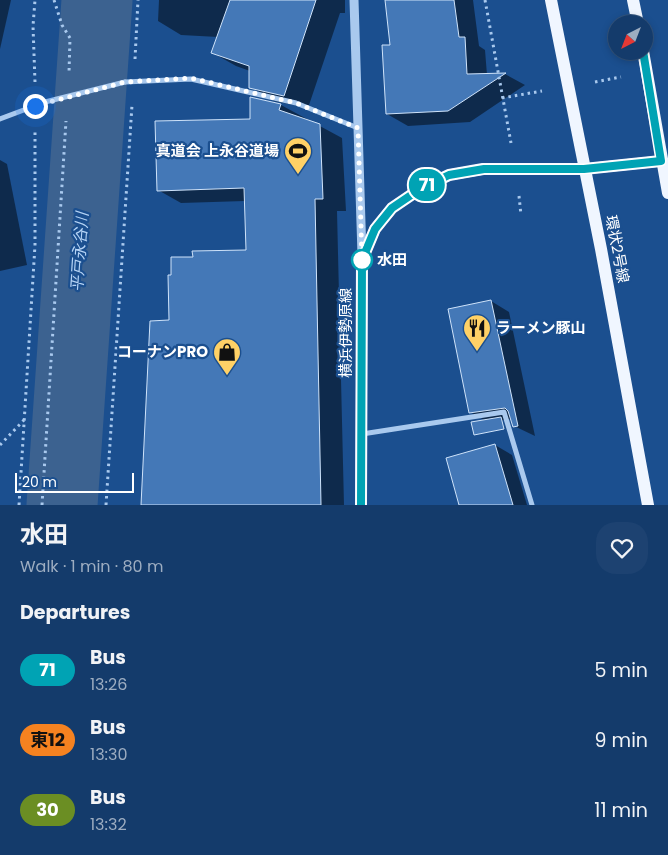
<!DOCTYPE html>
<html lang="en">
<head>
<meta charset="utf-8">
<style>
	body { margin:0; font-family:Poppins,"Noto Sans JP",sans-serif; background:#1d4271; color:#f1f3f6; height:100vh; display:flex; flex-direction:column; font-size:19px; white-space:nowrap }
	* { box-sizing:border-box; margin:0 }
	p { font-size:16px; color:#9dadc1 }
	.icon { flex:none; width:28px; height:28px; fill:none; stroke:currentColor; stroke-width:2; stroke-linecap:round; stroke-linejoin:round }
	.map { position:relative; height:505px; overflow:hidden }
	.drawer { display:flex; flex-direction:column; background:#143b6b; flex:1 }
	.drawer>* { flex:none }
	.badge { padding:0 10px; border-radius:16px; font-size:18px; line-height:32px }
	.needle { width:32px; rotate:222deg }
	.fabs { position:absolute; left:608px; top:15px; display:grid; gap:10px }
	.fabs a { display:grid; place-items:center; width:45px; height:45px; border-radius:50%; background:#143b6b; box-shadow:0 2px 8px #0003,0 0 0 1px #33557e; font-size:25px }
	.scale { position:absolute; left:15px; bottom:12px; width:119px; box-sizing:border-box; padding-left:5px; border:2px solid #fff; border-top:0; font-size:14px; line-height:18px; white-space:nowrap; color:#fff; -webkit-text-stroke:4px #1b4f8f; paint-order:stroke }
	.you { position:absolute; width:25px; height:25px; margin:-12px; border:4px solid #fff; border-radius:50%; background:#1a73e8; box-shadow:0 0 0 8px #1a73e833 }
	.map>.badge { position:absolute; translate:-50% -50%; box-shadow:0 0 0 2px #fff }
	h2 { padding:0 20px; font-size:19px; line-height:45px }
	.round { display:grid; place-items:center; flex:none; width:52px; height:52px; border-radius:20px; background:#1d4271 }
	.headline { display:flex; align-items:center; justify-content:space-between; height:85px; padding:0 20px }
	h1 { font-size:24px; font-weight:700; line-height:38px }
	ul { padding:0; list-style:none }
	li { display:flex; align-items:center; gap:15px; height:70px; padding:0 20px }
	li div { flex:1 }
	li b { display:block; font-size:19px }
	li em { font-style:normal }
	li .badge { min-width:55px; font-weight:700; text-align:center }
	.map>svg:first-child { display:block }
</style>
</head>
<body>
<div class="map">
<svg width="668" height="505" viewBox="0 0 668 505">
	<rect width="100%" height="100%" fill="#1b4f8f"/>
	<!-- shadow -->
	<g fill="#0007">
		<polygon points="0,0 11,0 0,49"/>
		<polygon points="159,0 345,0 345,13 340,13 308,108 274,101 251,87 250,71 236,66 213,53 218,37 181,35 158,21"/>
		<polygon points="387,0 473,0 479,46 485,50 487,75 505,74 525,85 470,122 408,126 387,114 392,46"/>
		<polygon points="251,98 281,105 342,138 346,211 337,211 344,505 142,505 170,322 194,258 248,251 245,201 181,203 158,190 252,120"/>
		<polygon points="0,160 7,164 27,265 0,271"/>
		<polygon points="491,301 509,312 535,436 514,426 512,419 488,422 470,412"/>
		<polygon points="495,445 512,455 527,505 461,505"/>
	</g>
	<g fill="none" stroke-linecap="round" stroke-linejoin="round">
		<!-- river -->
		<polyline stroke="#3c6290" stroke-width="71" points="62,505 97,0"/>
	</g>
	<!-- building -->
	<g fill="#4478b7" stroke="#cfe3fa">
		<polygon points="230,0 316,0 284,96 249,88 249,66 211,53"/>
		<polygon points="385,0 454,0 459,37 465,37 467,74 506,73 448,111 386,114 382,45 390,45"/>
		<polygon points="250,97 281,104 279,110 320,124 323,199 315,199 321,505 141,505 150,321 169,320 168,275 171,275 171,257 193,257 192,251 246,250 244,188 157,191 155,121 250,119"/>
		<polygon points="491,300 518,426 513,427 508,411 505,408 469,413 448,309"/>
		<polygon points="501,417 504,429 474,435 471,422"/>
		<polygon points="495,444 513,505 459,505 446,458"/>
	</g>
	<g fill="none" stroke-linecap="round" stroke-linejoin="round">
		<!-- path -->
		<g stroke="#a9c9ee" stroke-width="3" stroke-dasharray="2.5 4" stroke-linecap="butt">
			<polyline points="54,0 62,25 70,38 69,73"/>
			<polyline points="485,0 511,143"/>
			<polyline points="135,59 138,0"/>
			<polyline points="35,82 33,26 35,0"/>
			<polyline points="595,82 621,77"/>
			<polyline points="502,98 542,91"/>
			<polyline points="519,196 521,215"/>
			<polyline points="0,445 24,420"/>
			<polyline points="19,505 35,245 35,131"/>
			<polyline points="42,505 66,121"/>
			<polyline points="106,505 132,105"/>
		</g>
		<!-- minor -->
		<g stroke="#a9c9ee" stroke-width="5">
			<polyline points="125,82 191,79 296,103 358,128"/>
			<polyline points="0,119 45,102"/>
			<polyline points="362,434 504,412 532,505"/>
		</g>
		<!-- tertiary -->
		<polyline stroke="#a9c9ee" stroke-width="9" points="354,0 362,255"/>
		<!-- primary -->
		<g stroke="#f0f6ff" stroke-width="12">
			<polyline points="551,0 601,249 648,505"/>
			<polyline points="633,0 638,24"/>
			<polyline points="643,51 668,193"/>
			<polyline points="361,505 362,260 375,229 392,208 420,189 449,175 483,169 584,169 661,161"/>
		</g>
		<!-- minor-bridge -->
		<polyline stroke="#a9c9ee" stroke-width="5" points="45,102 125,82"/>
	</g>
	<g fill="none" stroke-linecap="round" stroke-linejoin="round">
		<!-- line casing -->
		<g stroke="#fff" stroke-width="11">
			<polyline id="line" points="361,505 362,260 375,229 392,208 420,189 449,175 484,169 584,169 661,161 643,51"/>
		</g>
		<!-- line -->
		<use href="#line" stroke="#00a3b4" stroke-width="8"/>
		<!-- walk -->
		<polyline stroke="#fff" stroke-width="5" stroke-dasharray="0 9" points="35,106 125,82 191,78 296,103 358,128 362,260"/>
	</g>
	<!-- icons -->
	<defs>
		<g id="stadium-pin" transform="scale(1.4375)"><path d="M0 17L-7.5 6A9.5 9.5 0 1 1 7.5 6Z" fill="#ffd166" stroke="#1b4f8f"/><path d="M0-5a6.5 5 0 1 0 0 10a6.5 5 0 1 0 0-10ZM-3.5-1.8h7v3.6h-7Z" fill="#111"/></g>
		<g id="restaurant-pin" transform="scale(1.4375)"><path d="M0 17L-7.5 6A9.5 9.5 0 1 1 7.5 6Z" fill="#ffd166" stroke="#1b4f8f"/><path d="M-5-6h1v4h1v-4h1v4h1v-4h1v5L-1.5 .5V6h-2V.5L-5-1ZM5-6V6H3V1.5H1.5Q1.5-4 5-6Z" fill="#111"/></g>
		<g id="shop-pin" transform="scale(1.4375)"><path d="M0 17L-7.5 6A9.5 9.5 0 1 1 7.5 6Z" fill="#ffd166" stroke="#1b4f8f"/><path d="M-5-2.5h2.3a2.7 3.5 0 0 1 5.4 0H5L5.5 6h-11ZM-1.5-2.5h3a1.5 2.3 0 0 0-3 0Z" fill="#111"/></g>
	</defs>
	<g fill-rule="evenodd">
		<use href="#stadium-pin" x="298" y="151"/>
		<use href="#restaurant-pin" x="477" y="328"/>
		<use href="#shop-pin" x="227" y="352"/>
	</g>
	<!-- markers -->
	<circle fill="#fff" stroke="#00a3b4" stroke-width="2.5" cx="362" cy="260" r="10"/>
	<g text-anchor="middle" stroke-width="4.5" stroke-linejoin="round" paint-order="stroke">
		<!-- poi labels -->
		<g font-size="15" font-weight="bold" fill="#fff" stroke="#1b4f8f" text-anchor="end">
			<text x="279" y="156">真道会 上永谷道場</text>
			<text x="496" y="333" text-anchor="start">ラーメン豚山</text>
			<text x="208" y="357">コーナンPRO</text>
		</g>
		<!-- street labels -->
		<g font-size="15" fill="#fff" stroke="#1b4f8f">
			<text transform="translate(617 249) rotate(79)" y="5">環状2号線</text>
			<text transform="translate(346 333) rotate(-90)" y="5">横浜伊勢原線</text>
		</g>
		<!-- stop labels -->
		<g font-size="15" font-weight="bold" fill="#fff" stroke="#1b4f8f" text-anchor="start">
			<text x="377" y="265">水田</text>
		</g>
		<!-- water labels -->
		<g font-size="16" font-style="italic" fill="#b5d3f5" stroke="#1b4f8f">
			<text transform="translate(79 252) rotate(-86)" y="6">平戸永谷川</text>
		</g>
	</g>
</svg>
<div class="fabs">
<a><svg class="needle" viewBox="-14 -14 28 28"><path d="M0-13l5 13h-10z" fill="#e53935"/><path d="M0 13l5-13h-10z" fill="#9dadc1"/></svg></a>
</div>
<div class="scale">20 m</div>
<div class="you" style="left:35px;top:106px"></div>
<b class="badge" style="left:427px;top:185px;background:#00a3b4;color:#fff">71</b>
</div>
<section class="drawer">
<div class="headline"><div><h1>水田</h1><p>Walk · 1 min · 80 m</p></div><a class="round"><svg class="icon" aria-label="heart" viewBox="0 0 24 24"><path d="M12 20l-8-8c-3-5 5-10 8-4 3-6 11-1 8 4z"/></svg></a></div>
<h2>Departures</h2>
<ul>
<li><span class="badge" style="background:#00a3b4;color:#fff">71</span><div><b>Bus</b><p>13:26</p></div><em>5 min</em></li>
<li><span class="badge" style="background:#f58220;color:#111">東12</span><div><b>Bus</b><p>13:30</p></div><em>9 min</em></li>
<li><span class="badge" style="background:#6b8e23;color:#fff">30</span><div><b>Bus</b><p>13:32</p></div><em>11 min</em></li>
</ul>
</section>
</body>
</html>
